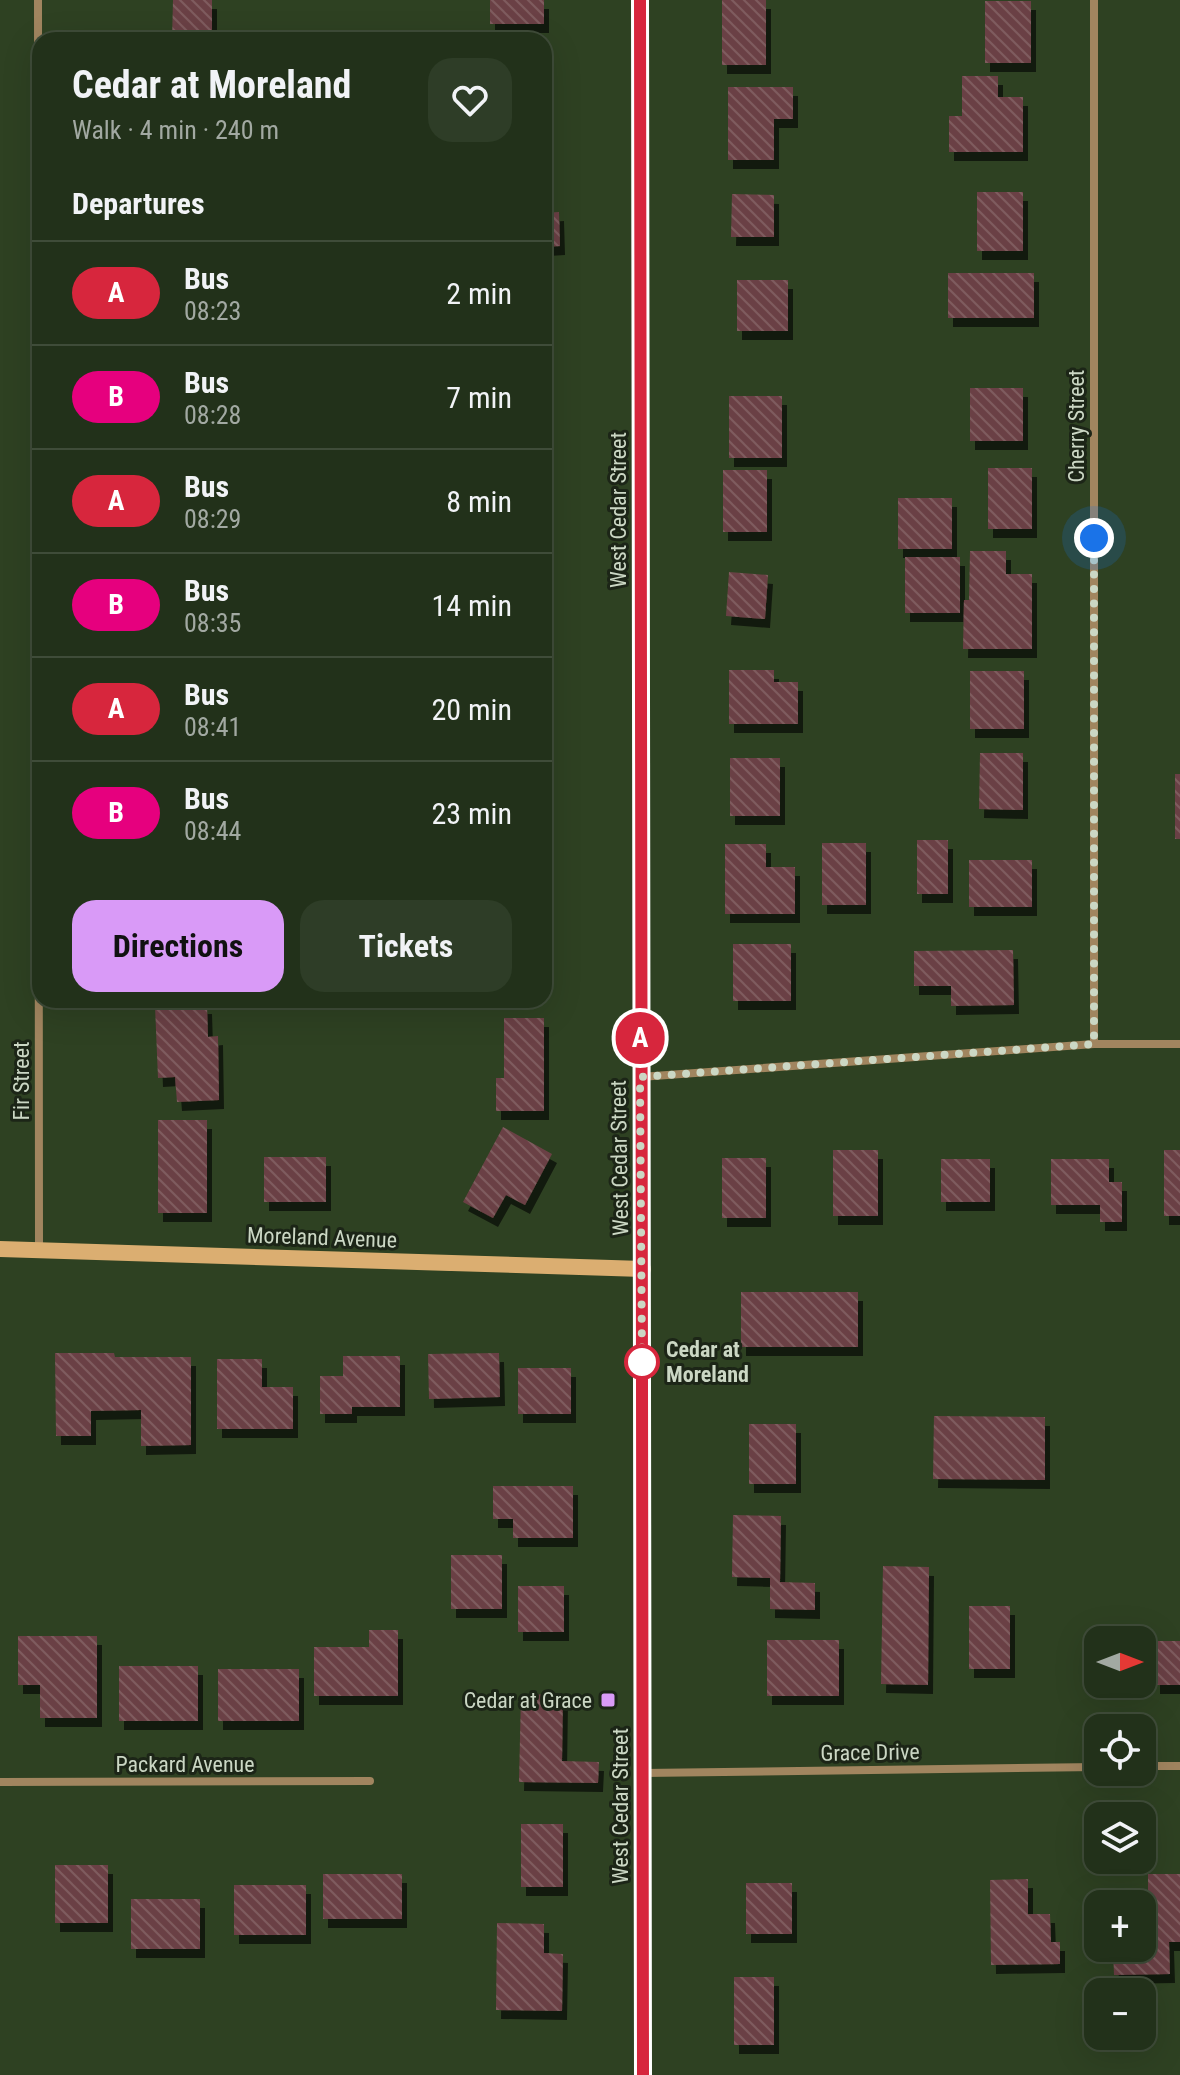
<!DOCTYPE html>
<html lang="en">
<head>
<meta charset="utf-8">
<style>
	body { margin:0; font-family:"Roboto Condensed",sans-serif; background:#2e3d27; color:#f1f3f6; height:100vh; display:flex; flex-direction:column; font-size:30px; white-space:nowrap }
	* { box-sizing:border-box; margin:0 }
	p { font-size:26px; color:#a2a9a2 }
	.icon { flex:none; width:44px; height:44px; fill:none; stroke:currentColor; stroke-width:2; stroke-linecap:round; stroke-linejoin:round }
	.map { position:relative; flex:1; overflow:hidden }
	.sheet { position:absolute; left:32px; top:32px; width:520px; height:976px; display:flex; flex-direction:column; background:#22311a; border-radius:24px; box-shadow:0 8px 32px #0002,0 0 0 2px #3f4c39 }
	.sheet>* { flex:none }
	.badge { padding:0 16px; border-radius:26px; font-size:28px; line-height:52px }
	.needle { width:52px; rotate:90deg }
	.buttons { position:absolute; left:1084px; top:1626px; display:grid; gap:16px }
	.buttons a { display:grid; place-items:center; width:72px; height:72px; border-radius:16px; background:#22311a; box-shadow:0 8px 32px #0002,0 0 0 2px #3f4c39; font-size:40px }
	.you { position:absolute; width:40px; height:40px; margin:-20px; border:6px solid #fff; border-radius:50%; background:#1a73e8; box-shadow:0 0 0 12px #1a73e833 }
	.map>.badge { position:absolute; translate:-50% -50%; box-shadow:0 0 0 4px #fff }
	h2 { padding:0 40px; font-size:30px; line-height:72px }
	.round { display:grid; place-items:center; flex:none; width:84px; height:84px; border-radius:24px; background:#2e3d27 }
	.headline { display:flex; align-items:center; justify-content:space-between; height:136px; padding:0 40px }
	h1 { font-size:38px; font-weight:700; line-height:60px }
	.action { display:flex; gap:16px; margin-top:auto; padding:16px 40px }
	.action a { flex:1; height:92px; border-radius:24px; background:#d99af7; color:#111; font-size:32px; font-weight:700; line-height:92px; text-align:center }
	.action a+a { background:#2e3d27; color:#f1f3f6 }
	ul { padding:0; list-style:none }
	li { display:flex; align-items:center; gap:24px; height:104px; padding:0 40px; border-top:2px solid #3f4c39 }
	li div { flex:1 }
	li b { display:block; font-size:30px }
	li em { font-style:normal }
	li .badge { min-width:88px; font-weight:700; text-align:center }
	.map>svg:first-child { display:block }
</style>
</head>
<body>
<div class="map">
<svg width="1180" height="2075" viewBox="0 0 1180 2075">
	<defs>
		<pattern id="building-back-hatch" width="6" height="6" patternUnits="userSpaceOnUse" patternTransform="scale(2)"><rect width="6" height="6" fill="#6b4145"/><path d="M-1 5l2 2M0 0l6 6M5-1l2 2" fill="none" stroke="#7f5c5e"/></pattern>
		<filter id="shadow"><feDropShadow dx="5" dy="9" stdDeviation="0" flood-color="#0009"/></filter>
	</defs>
	<rect width="100%" height="100%" fill="#2e4122"/>
	<!-- building -->
	<g fill="url(#building-back-hatch)" filter="url(#shadow)">
		<polygon points="173,0 212,0 212,40 172,40"/>
		<rect x="490" y="0" width="54" height="24"/>
		<rect x="722" y="0" width="44" height="65"/>
		<rect x="985" y="1" width="46" height="62"/>
		<polygon points="962,76 998,76 998,97 1023,97 1023,152 949,152 949,116 962,116"/>
		<polygon points="728,87 793,87 793,119 774,119 774,160 728,160"/>
		<rect x="977" y="192" width="46" height="59"/>
		<polygon points="732,194 774,195 774,237 731,237"/>
		<polygon points="559,212 560,246 544,247 544,213"/>
		<rect x="948" y="273" width="86" height="45"/>
		<rect x="737" y="280" width="51" height="51"/>
		<rect x="970" y="388" width="53" height="53"/>
		<rect x="729" y="396" width="53" height="62"/>
		<rect x="988" y="468" width="44" height="61"/>
		<rect x="723" y="470" width="44" height="62"/>
		<rect x="898" y="498" width="54" height="51"/>
		<polygon points="970,551 1006,551 1006,574 1032,574 1032,649 963,649 964,600 969,600"/>
		<rect x="905" y="557" width="55" height="56"/>
		<polygon points="729,572 768,575 765,619 726,616"/>
		<polygon points="729,670 774,670 774,682 798,682 798,724 729,724"/>
		<rect x="970" y="671" width="54" height="58"/>
		<polygon points="980,753 1023,753 1023,810 979,809"/>
		<rect x="730" y="758" width="50" height="58"/>
		<rect x="1175" y="774" width="5" height="65"/>
		<rect x="544" y="795" width="4" height="59"/>
		<rect x="917" y="840" width="31" height="54"/>
		<rect x="822" y="843" width="44" height="62"/>
		<polygon points="725,844 766,844 766,867 795,867 795,914 725,914"/>
		<rect x="969" y="860" width="63" height="47"/>
		<rect x="733" y="944" width="58" height="57"/>
		<polygon points="1013,950 1014,1005 951,1006 951,986 914,986 914,951"/>
		<polygon points="207,1005 208,1037 218,1036 219,1100 177,1102 175,1077 158,1078 155,1006"/>
		<polygon points="504,1018 544,1018 544,1111 496,1111 496,1078 504,1078"/>
		<rect x="158" y="1120" width="49" height="93"/>
		<polygon points="503,1127 552,1154 525,1205 506,1195 493,1218 463,1202"/>
		<rect x="833" y="1150" width="45" height="66"/>
		<rect x="1164" y="1150" width="16" height="66"/>
		<rect x="264" y="1157" width="62" height="45"/>
		<rect x="722" y="1158" width="44" height="60"/>
		<rect x="941" y="1159" width="49" height="43"/>
		<polygon points="1051,1159 1109,1159 1109,1182 1122,1182 1122,1222 1100,1222 1100,1205 1051,1205"/>
		<rect x="741" y="1292" width="117" height="55"/>
		<polygon points="55,1353 114,1353 115,1357 191,1357 191,1445 141,1446 141,1410 91,1411 91,1436 56,1436"/>
		<polygon points="499,1353 500,1397 429,1399 428,1354"/>
		<polygon points="343,1356 400,1356 400,1407 352,1407 352,1414 320,1414 320,1376 343,1376"/>
		<polygon points="217,1359 262,1359 262,1387 293,1387 293,1429 217,1429"/>
		<rect x="518" y="1368" width="53" height="46"/>
		<polygon points="934,1416 1045,1417 1045,1480 933,1479"/>
		<rect x="749" y="1424" width="47" height="60"/>
		<polygon points="493,1486 573,1486 573,1538 513,1538 513,1519 493,1519"/>
		<polygon points="733,1515 781,1516 780,1582 815,1583 815,1610 770,1609 770,1578 732,1577"/>
		<rect x="451" y="1555" width="51" height="54"/>
		<polygon points="883,1566 929,1567 928,1685 881,1684"/>
		<rect x="518" y="1586" width="46" height="46"/>
		<rect x="969" y="1606" width="41" height="63"/>
		<polygon points="369,1630 398,1630 398,1696 314,1696 314,1647 369,1647"/>
		<polygon points="18,1636 97,1636 97,1718 40,1718 40,1685 18,1685"/>
		<rect x="767" y="1640" width="72" height="56"/>
		<rect x="1155" y="1641" width="25" height="44"/>
		<rect x="119" y="1666" width="79" height="55"/>
		<rect x="218" y="1669" width="81" height="52"/>
		<polygon points="521,1694 563,1695 562,1761 599,1762 598,1783 519,1782"/>
		<rect x="521" y="1824" width="42" height="63"/>
		<rect x="55" y="1865" width="53" height="58"/>
		<rect x="323" y="1874" width="79" height="45"/>
		<polygon points="1148,1874 1180,1874 1180,1942 1169,1942 1170,1974 1114,1975 1113,1948 1142,1948 1142,1911 1148,1911"/>
		<polygon points="1028,1879 1028,1914 1050,1914 1051,1942 1060,1942 1060,1964 991,1965 990,1880"/>
		<rect x="746" y="1883" width="46" height="51"/>
		<rect x="234" y="1885" width="72" height="50"/>
		<rect x="131" y="1899" width="69" height="50"/>
		<polygon points="497,1923 544,1924 544,1953 563,1954 562,2011 496,2010"/>
		<rect x="734" y="1977" width="40" height="68"/>
	</g>
	<g fill="none" stroke-linecap="round" stroke-linejoin="round">
		<!-- street -->
		<g stroke="#a1855f" stroke-width="8">
			<polyline points="38,0 39,1250"/>
			<polyline points="1094,0 1094,1044"/>
			<polyline points="640,1077 1094,1044 1180,1044"/>
			<polyline points="1142,1766 1180,1766"/>
			<polyline points="643,1773 1098,1767"/>
			<polyline points="0,1782 370,1781"/>
		</g>
		<!-- secondary -->
		<g stroke="#dbae71" stroke-width="16">
			<polyline points="640,0 643,2075"/>
			<polyline points="0,1249 643,1269"/>
		</g>
	</g>
	<g fill="none" stroke-linecap="round" stroke-linejoin="round">
		<!-- line casing -->
		<g stroke="#fff" stroke-width="18">
			<polyline id="line" points="640,0 643,2075"/>
		</g>
		<!-- line -->
		<use href="#line" stroke="#d7263d" stroke-width="12"/>
		<!-- walk -->
		<polyline stroke="#cbd7c4" stroke-width="8" stroke-dasharray="0 14.4" points="642,1362 640,1077 1094,1044 1094,538"/>
	</g>
	<!-- markers -->
	<circle fill="#fff" stroke="#d7263d" stroke-width="4" cx="642" cy="1362" r="16"/>
	<rect fill="#d99af7" stroke="#1c2517" stroke-width="3" x="600" y="1692" width="16" height="16" rx="4"/>
	<g text-anchor="middle" stroke-width="6" stroke-linejoin="round" paint-order="stroke">
		<!-- street labels -->
		<g font-size="22" fill="#cbd7c4" stroke="#1c2517">
			<text transform="translate(1076 426) rotate(-90)" y="8">Cherry Street</text>
			<text transform="translate(618 510) rotate(-90)" y="8">West Cedar Street</text>
			<text transform="translate(21 1081) rotate(-90)" y="8">Fir Street</text>
			<text transform="translate(619 1158) rotate(-91)" y="8">West Cedar Street</text>
			<text transform="translate(322 1237) rotate(2)" y="8">Moreland Avenue</text>
			<text transform="translate(870 1752) rotate(-1)" y="8">Grace Drive</text>
			<text x="185" y="1772">Packard Avenue</text>
			<text transform="translate(620 1806) rotate(-90)" y="8">West Cedar Street</text>
		</g>
		<!-- stop labels -->
		<g font-size="22" font-weight="bold" fill="#cbd7c4" stroke="#1c2517" text-anchor="start">
			<text x="666" y="1357">Cedar at<tspan x="666" dy="25">Moreland</tspan></text>
		</g>
		<!-- poi labels -->
		<g font-size="22" fill="#cbd7c4" stroke="#1c2517" text-anchor="end">
			<text x="592" y="1708">Cedar at Grace</text>
		</g>
	</g>
</svg>
<div class="buttons">
<a><svg class="needle" viewBox="-14 -14 28 28"><path d="M0-13l5 13h-10z" fill="#e53935"/><path d="M0 13l5-13h-10z" fill="#a2a9a2"/></svg></a>
<a><svg class="icon" aria-label="locate" viewBox="0 0 24 24"><circle cx="12" cy="12" r="6"/><path d="M12 2v4M12 18v4M2 12h4M18 12h4"/></svg></a>
<a><svg class="icon" aria-label="layers" viewBox="0 0 24 24"><path d="M12 4l9 5-9 5-9-5zM3 14l9 5 9-5"/></svg></a>
<a>+</a>
<a>−</a>
</div>
<div class="you" style="left:1094px;top:538px"></div>
<b class="badge" style="left:640px;top:1038px;background:#d7263d;color:#fff">A</b>
<section class="sheet">
<div class="headline"><div><h1>Cedar at Moreland</h1><p>Walk · 4 min · 240 m</p></div><a class="round"><svg class="icon" aria-label="heart" viewBox="0 0 24 24"><path d="M12 20l-8-8c-3-5 5-10 8-4 3-6 11-1 8 4z"/></svg></a></div>
<h2>Departures</h2>
<ul>
<li><span class="badge" style="background:#d7263d;color:#fff">A</span><div><b>Bus</b><p>08:23</p></div><em>2 min</em></li>
<li><span class="badge" style="background:#e6007e;color:#fff">B</span><div><b>Bus</b><p>08:28</p></div><em>7 min</em></li>
<li><span class="badge" style="background:#d7263d;color:#fff">A</span><div><b>Bus</b><p>08:29</p></div><em>8 min</em></li>
<li><span class="badge" style="background:#e6007e;color:#fff">B</span><div><b>Bus</b><p>08:35</p></div><em>14 min</em></li>
<li><span class="badge" style="background:#d7263d;color:#fff">A</span><div><b>Bus</b><p>08:41</p></div><em>20 min</em></li>
<li><span class="badge" style="background:#e6007e;color:#fff">B</span><div><b>Bus</b><p>08:44</p></div><em>23 min</em></li>
</ul>
<div class="action"><a>Directions</a><a>Tickets</a></div>
</section>
</div>
</body>
</html>
